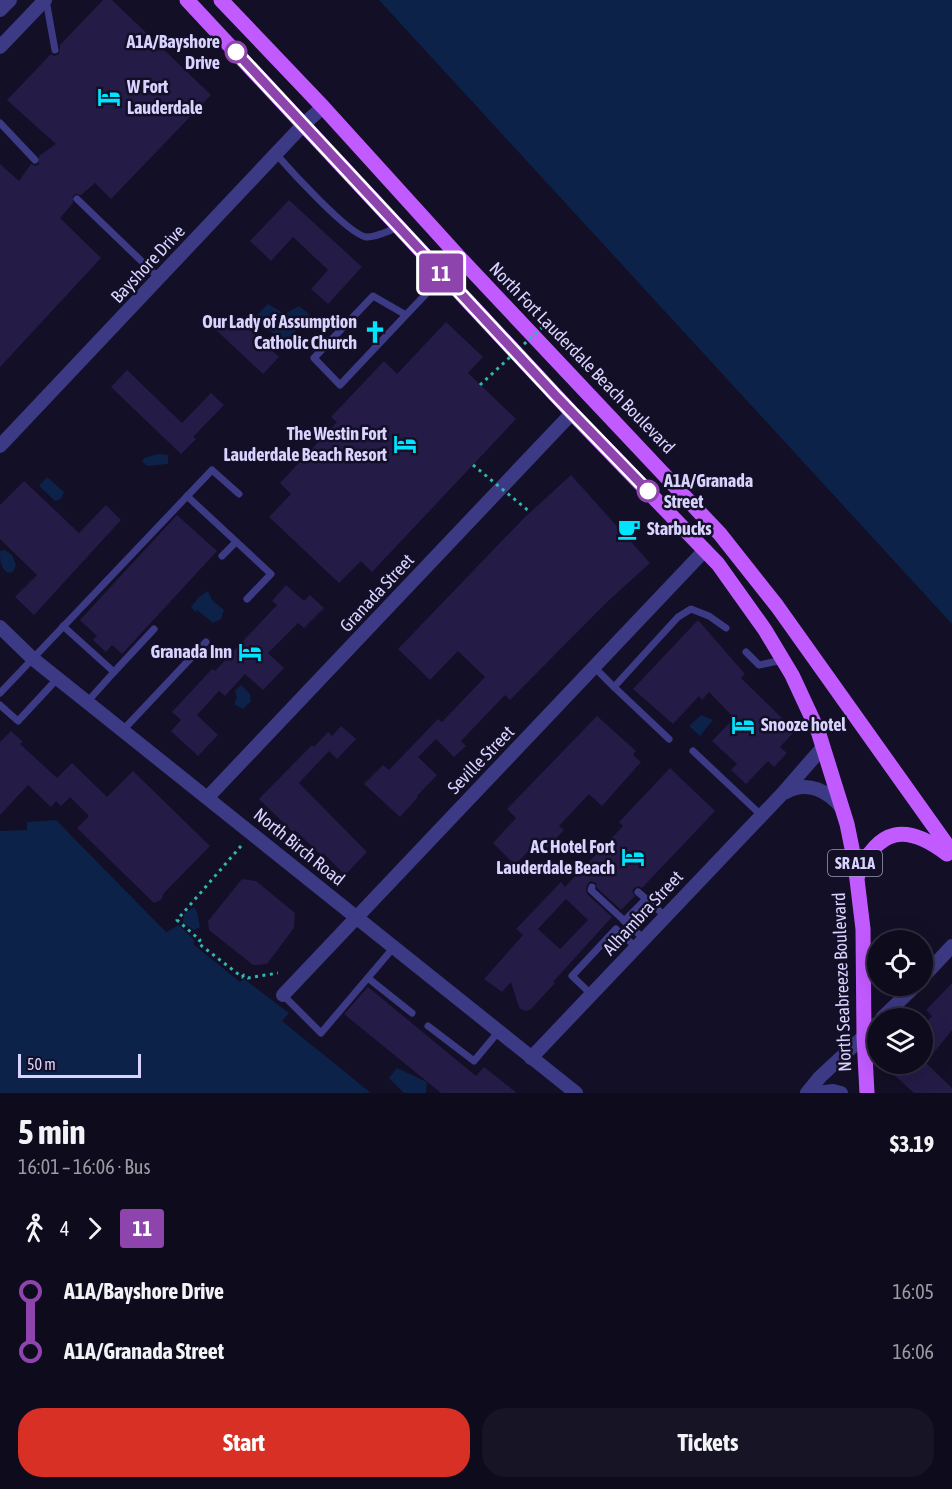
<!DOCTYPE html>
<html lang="en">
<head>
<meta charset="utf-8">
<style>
	body { margin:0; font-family:"Asap Condensed",sans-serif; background:#171425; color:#f1f3f6; height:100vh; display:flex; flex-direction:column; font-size:22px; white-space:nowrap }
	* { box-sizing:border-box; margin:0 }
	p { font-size:20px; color:#9b9ba3 }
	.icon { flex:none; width:33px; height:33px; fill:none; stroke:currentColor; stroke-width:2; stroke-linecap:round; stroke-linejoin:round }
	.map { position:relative; height:1093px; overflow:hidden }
	.drawer { display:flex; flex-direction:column; background:#0e0b1c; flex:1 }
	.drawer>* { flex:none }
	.badge { padding:0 12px; border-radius:4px; font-size:21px; line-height:39px }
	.tools { position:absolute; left:867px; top:930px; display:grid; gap:12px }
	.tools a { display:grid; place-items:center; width:66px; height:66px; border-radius:50%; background:#0e0b1c; box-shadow:0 6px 24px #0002,0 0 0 2px #2e2b3b; font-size:30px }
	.scale { position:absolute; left:18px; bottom:15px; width:123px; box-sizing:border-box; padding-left:6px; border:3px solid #d9d4ff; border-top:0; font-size:16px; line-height:21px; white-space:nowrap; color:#d9d4ff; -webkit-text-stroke:4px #130f26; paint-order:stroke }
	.map>.badge { position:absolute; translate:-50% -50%; box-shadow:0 0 0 3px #fff }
	.legs { display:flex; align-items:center; gap:9px; height:66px; padding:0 18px; font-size:20px }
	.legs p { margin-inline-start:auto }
	.overview { display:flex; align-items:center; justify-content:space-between; height:102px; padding:0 18px }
	h1 { font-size:33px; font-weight:700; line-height:45px }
	.button { display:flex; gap:12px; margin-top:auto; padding:12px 18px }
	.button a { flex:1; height:69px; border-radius:24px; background:#d93025; color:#fff; font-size:24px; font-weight:700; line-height:69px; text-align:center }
	.button a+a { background:#171425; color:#f1f3f6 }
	ul { padding:0 18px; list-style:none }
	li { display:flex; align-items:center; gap:21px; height:60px; font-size:22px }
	li i { display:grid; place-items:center; width:9px; height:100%; margin:0 8px; background:currentColor }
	li i::after { content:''; width:15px; height:15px; margin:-8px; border:4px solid; border-radius:50%; background:#0e0b1c }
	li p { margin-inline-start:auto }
	li:first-child i { background:linear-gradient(#0000 50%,currentColor 0) }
	li:last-child i { background:linear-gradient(currentColor 50%,#0000 0) }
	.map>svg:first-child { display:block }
</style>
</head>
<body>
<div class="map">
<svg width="952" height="1093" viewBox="0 0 952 1093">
	<rect width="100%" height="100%" fill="#130f26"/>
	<!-- water -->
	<g fill="#0c2248">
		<polygon points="379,0 952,0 952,624"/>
		<polygon points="268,304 285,314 299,306 310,315 284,343 255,317"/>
		<polygon points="158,454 168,455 168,464 147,466 142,461 144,458"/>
		<polygon points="47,477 64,492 61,499 55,501 39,486"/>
		<path d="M 5,550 L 12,555 L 16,565 L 13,572 L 8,573 C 0,568 0,560 0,551 Z"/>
		<polygon points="208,591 212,600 224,610 221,619 213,623 197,610 195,612 191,607 199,597"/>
		<polygon points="241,685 250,694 251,701 243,709 234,704 237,697 235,691"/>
		<polygon points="701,715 713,720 700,736 689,726"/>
		<polygon points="56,820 166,932 179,925 195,941 193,944 240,982 244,979 289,1013 282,1021 371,1093 0,1093 0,831 27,830 27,822"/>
		<polygon points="194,907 197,911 200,927 194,930 183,923 184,914"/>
		<polygon points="397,1068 427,1082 426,1093 404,1093 389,1078"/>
	</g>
	<!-- building -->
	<g fill="#241b47" fill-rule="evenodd">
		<polygon points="103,0 112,0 211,95 111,199 95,183 81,195 76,194 73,196 73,203 60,218 101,258 0,367 0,164 19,181 31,164 36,166 39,164 39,156 56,144 7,100 51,54 55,56 59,54 60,45"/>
		<polygon points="289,200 362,267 328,304 311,289 328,270 293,237 271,261 250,241"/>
		<polygon points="231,312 279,357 263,374 215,329"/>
		<polygon points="446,322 483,357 468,373 516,419 372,572 361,561 339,583 269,517 291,494 280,483 337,422 331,417 384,361 397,374"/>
		<polygon points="127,370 182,423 211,393 224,405 193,437 196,439 181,454 111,387"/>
		<polygon points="571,475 650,563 606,603 510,700 505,695 461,741 466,746 454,757 436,739 418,757 437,775 417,796 418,797 400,817 364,784 383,765 389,770 438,719 442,722 485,677 458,651 430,680 398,649 524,518"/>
		<polygon points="24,481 79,533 106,505 121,520 34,615 15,597 37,575 0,539 0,505"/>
		<polygon points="177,515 217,551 122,654 112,645 106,652 93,640 97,636 80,620"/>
		<polygon points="286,585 304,601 310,595 324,608 304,628 298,623 268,653 284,668 263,690 245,674 225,696 219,691 197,715 218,735 198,756 171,731 181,720 172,712 212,669 215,671 277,605 272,601"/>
		<polygon points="698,620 745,674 741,678 795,731 780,747 787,753 774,767 768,761 746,784 731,770 737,764 712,741 734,718 709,692 702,700 699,696 673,724 633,689"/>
		<polygon points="597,716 636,751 633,755 641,762 602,806 589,794 559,826 564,830 547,848 539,840 515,865 493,843 516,818 507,809"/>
		<polygon points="341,726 356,739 337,759 329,751 299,783 367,852 345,875 323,853 321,855 295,830 293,832 259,799 312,745 314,747 328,732 332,736"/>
		<polygon points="11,731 23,742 20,744 57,778 72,763 107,797 133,771 210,846 164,893 161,900 154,903 77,828 89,816 70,797 61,806 56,801 51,807 28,785 0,815 0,742"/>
		<path d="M 670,768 L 715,811 L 642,888 L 639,886 L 634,888 L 632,891 L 635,896 L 621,910 L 597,888 L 596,883 L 591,881 L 588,883 L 586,889 L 587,894 L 612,917 L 553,982 L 555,983 L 531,1009 L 526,1011 L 521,1009 L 519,1007 L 511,982 L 502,992 L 484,979 L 523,935 L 516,929 L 561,882 L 565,887 L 623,826 L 619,822 ZM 566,899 L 588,920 L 560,949 L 538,929 Z"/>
		<polygon points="242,879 256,881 295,913 294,928 267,964 253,965 209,930 208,921"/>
		<polygon points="952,983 952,1030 925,1064 927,1064 952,1088 952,1093 914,1093 882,1064 922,1064 922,1027 932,1016 926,1010"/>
		<polygon points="368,987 476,1076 484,1067 517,1093 441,1093 344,1014"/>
	</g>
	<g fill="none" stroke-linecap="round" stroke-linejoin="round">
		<!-- path -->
		<polyline stroke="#2fb8b0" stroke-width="3" stroke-dasharray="3 4.5" stroke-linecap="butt" points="241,846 177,920 200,940 198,943 242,977 244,975 248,978 278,973"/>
		<!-- service -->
		<g stroke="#3d3a85" stroke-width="7">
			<polyline points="46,0 55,50"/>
			<polyline points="0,123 35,160"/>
			<path d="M 276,154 C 290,170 348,234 366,237 C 375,238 388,231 397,228"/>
			<polyline points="77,199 159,278"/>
			<polyline points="406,315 340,385 314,358 373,296 406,315 460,258"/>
			<polyline points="187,496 271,574 247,599"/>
			<polyline points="222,556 236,542"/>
			<polyline points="63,626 114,672 88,701"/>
			<polyline points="746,652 759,665 783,660"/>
			<polyline points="594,667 614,687 678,617 691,609 709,616 726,628"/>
			<polyline points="114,672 154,629"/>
			<polyline points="614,687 669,739"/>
			<polyline points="0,693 212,470 239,494"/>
			<polyline points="0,705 18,721 58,678"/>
			<polyline points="124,729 206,642"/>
			<polyline points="693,751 761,815"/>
			<polyline points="592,887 591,890 644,939"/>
			<polyline points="638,892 646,899"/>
			<polyline points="624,921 646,899 665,916"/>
			<polyline points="368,978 412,1013"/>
			<polyline points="591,994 572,976 616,929 636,947"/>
			<polyline points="283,995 321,1033 394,947"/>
			<polyline points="428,1026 474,1061 499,1031"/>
		</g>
		<!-- minor -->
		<g stroke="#3d3a85" stroke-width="14">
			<polyline points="0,10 10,0"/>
			<polyline points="0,47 45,0"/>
			<polyline points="0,446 304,124 323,107"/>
			<polyline points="0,627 32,658 576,1093"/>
			<path d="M 786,792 C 808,780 828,791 842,808"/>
			<polyline points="208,797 572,413"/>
			<polyline points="922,978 952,946"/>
			<polyline points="283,995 705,550"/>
			<polyline points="882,1018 915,986"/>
			<polyline points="531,1058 782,794 823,747"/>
			<polyline points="807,1093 820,1077 878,1023"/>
			<polyline points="817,1093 833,1091 841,1093"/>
		</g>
		<!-- primary -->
		<g stroke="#c25bff" stroke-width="15">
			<polyline points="187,0 572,413 718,564 765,630 792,675 818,731 847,824 855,863 863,929 864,1037 867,1093"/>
			<polyline points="221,0 323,107 460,258 720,534 777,606 952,852"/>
			<path d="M 857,877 C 878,827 906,823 947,854"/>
		</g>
		<!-- path-bridge -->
		<g stroke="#2fb8b0" stroke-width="3" stroke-dasharray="3 4.5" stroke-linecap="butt">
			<polyline points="480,385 549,321"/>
			<polyline points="473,465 530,512"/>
		</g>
	</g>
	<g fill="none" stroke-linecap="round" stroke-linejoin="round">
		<!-- line-1 casing -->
		<g stroke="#fff" stroke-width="14">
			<polyline id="line-1" points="236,52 556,396 648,491"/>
		</g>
		<!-- line-1 -->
		<use href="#line-1" stroke="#8e44ad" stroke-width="9"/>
	</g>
	<!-- icons -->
	<defs>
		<g id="hotel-bare" transform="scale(1.8)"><path d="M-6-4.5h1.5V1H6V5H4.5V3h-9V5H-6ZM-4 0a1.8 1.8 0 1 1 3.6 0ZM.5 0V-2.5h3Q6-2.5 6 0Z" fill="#00e5ff" stroke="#130f26" stroke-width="2.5" paint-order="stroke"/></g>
		<g id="church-bare" transform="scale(1.8)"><path d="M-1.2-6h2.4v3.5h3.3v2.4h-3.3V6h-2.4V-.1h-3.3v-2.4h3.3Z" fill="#00e5ff" stroke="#130f26" stroke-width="2.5" paint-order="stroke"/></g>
		<g id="cafe-bare" transform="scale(1.8)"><path d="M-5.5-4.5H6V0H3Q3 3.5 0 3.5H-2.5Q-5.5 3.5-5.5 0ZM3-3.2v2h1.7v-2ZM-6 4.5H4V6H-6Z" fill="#00e5ff" stroke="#130f26" stroke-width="2.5" paint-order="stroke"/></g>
	</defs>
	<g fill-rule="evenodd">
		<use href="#hotel-bare" x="109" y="97"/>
		<use href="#church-bare" x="375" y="332"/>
		<use href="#hotel-bare" x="405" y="444"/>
		<use href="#cafe-bare" x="629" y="529"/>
		<use href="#hotel-bare" x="250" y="652"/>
		<use href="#hotel-bare" x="743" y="725"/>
		<use href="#hotel-bare" x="633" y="857"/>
	</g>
	<!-- markers -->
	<g fill="#fff" stroke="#8e44ad" stroke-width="3">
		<circle cx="236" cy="52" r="10"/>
		<circle cx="648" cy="491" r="10"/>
	</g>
	<g text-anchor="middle" stroke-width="5" stroke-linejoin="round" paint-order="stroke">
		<!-- shield labels -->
		<rect fill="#130f26" stroke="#9e99be" stroke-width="1.5" x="828" y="850" width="54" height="26" rx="4.5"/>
		<g font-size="16" font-weight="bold" fill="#d9d4ff">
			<text x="855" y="869">SR A1A</text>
		</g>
		<!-- stop labels -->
		<g font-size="18" font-weight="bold" fill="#d9d4ff" stroke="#130f26" text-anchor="end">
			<text x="220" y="48">A1A/Bayshore<tspan x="220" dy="21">Drive</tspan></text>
			<text x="664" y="487" text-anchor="start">A1A/Granada<tspan x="664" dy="21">Street</tspan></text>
		</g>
		<!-- poi labels -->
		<g font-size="18" font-weight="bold" fill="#d9d4ff" stroke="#130f26" text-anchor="end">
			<text x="127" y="93" text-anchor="start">W Fort<tspan x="127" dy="21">Lauderdale</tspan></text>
			<text x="357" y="328">Our Lady of Assumption<tspan x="357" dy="21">Catholic Church</tspan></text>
			<text x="387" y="440">The Westin Fort<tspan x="387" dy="21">Lauderdale Beach Resort</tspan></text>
			<text x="647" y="535" text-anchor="start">Starbucks</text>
			<text x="232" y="658">Granada Inn</text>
			<text x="761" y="731" text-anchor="start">Snooze hotel</text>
			<text x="615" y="853">AC Hotel Fort<tspan x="615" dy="21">Lauderdale Beach</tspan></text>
		</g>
		<!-- street labels -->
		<g font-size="18" fill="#d9d4ff" stroke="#130f26">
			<text transform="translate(148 264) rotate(-47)" y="6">Bayshore Drive</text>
			<text transform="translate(582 358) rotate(46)" y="6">North Fort Lauderdale Beach Boulevard</text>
			<text transform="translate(377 593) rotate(-47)" y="6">Granada Street</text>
			<text transform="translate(481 760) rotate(-46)" y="6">Seville Street</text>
			<text transform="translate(299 847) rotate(39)" y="6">North Birch Road</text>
			<text transform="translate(643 913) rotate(-47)" y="6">Alhambra Street</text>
			<text transform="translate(842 982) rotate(-92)" y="6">North Seabreeze Boulevard</text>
		</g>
	</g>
</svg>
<div class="tools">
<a><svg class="icon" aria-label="locate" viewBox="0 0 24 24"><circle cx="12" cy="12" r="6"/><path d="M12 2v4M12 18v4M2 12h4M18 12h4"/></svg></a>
<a><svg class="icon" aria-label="layers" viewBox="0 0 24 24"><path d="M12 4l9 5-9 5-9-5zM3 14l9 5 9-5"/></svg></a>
</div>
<div class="scale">50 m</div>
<b class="badge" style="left:441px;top:273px;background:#8e44ad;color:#fff">11</b>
</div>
<section class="drawer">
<div class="overview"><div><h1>5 min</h1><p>16:01 – 16:06 · Bus</p></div><b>$3.19</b></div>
<div class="legs"><svg class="icon" aria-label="walk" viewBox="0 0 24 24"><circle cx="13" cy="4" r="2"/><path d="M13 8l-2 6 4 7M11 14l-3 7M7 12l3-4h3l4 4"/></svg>4<svg class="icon" aria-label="forward" viewBox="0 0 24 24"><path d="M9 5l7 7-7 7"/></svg><b class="badge" style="background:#8e44ad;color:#fff">11</b></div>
<ul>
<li><i style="color:#8e44ad"></i><b>A1A/Bayshore Drive</b><p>16:05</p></li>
<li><i style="color:#8e44ad"></i><b>A1A/Granada Street</b><p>16:06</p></li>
</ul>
<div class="button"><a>Start</a><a>Tickets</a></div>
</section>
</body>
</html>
